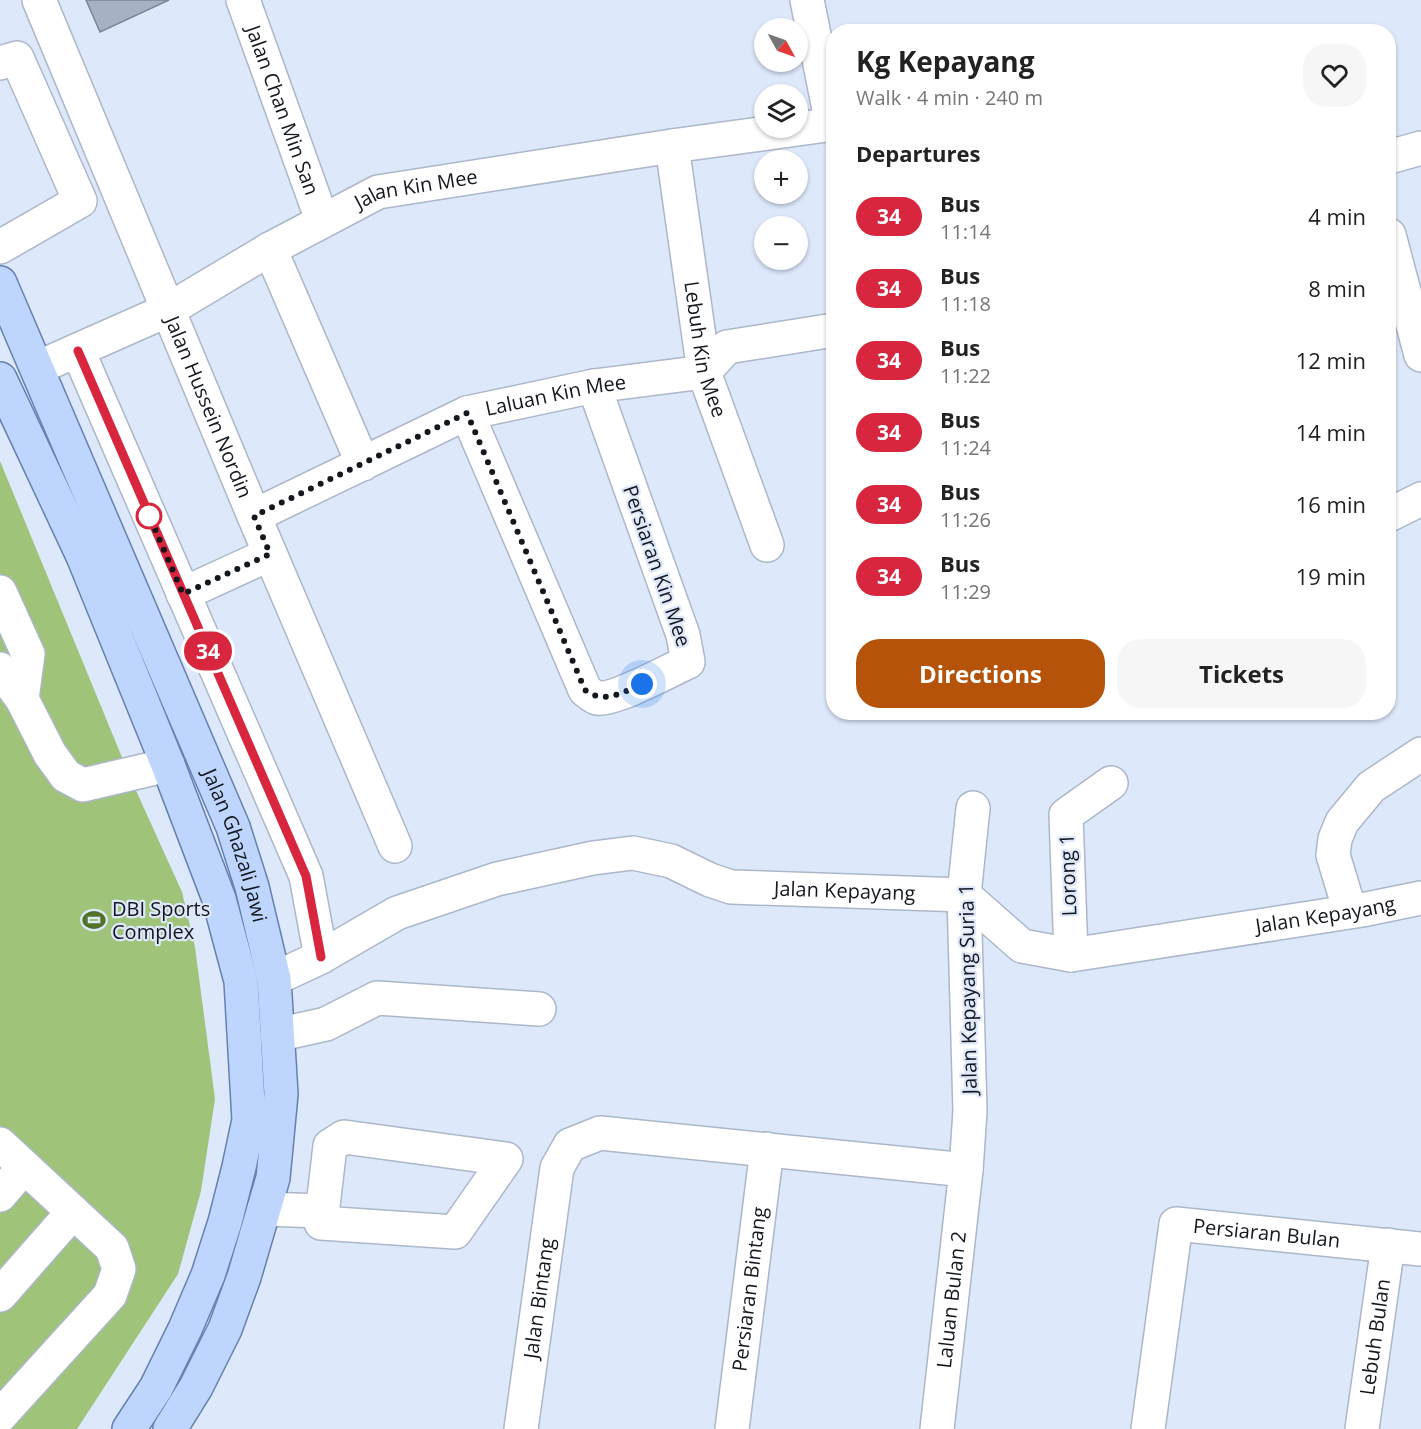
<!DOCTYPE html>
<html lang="en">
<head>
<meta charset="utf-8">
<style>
	body { margin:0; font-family:"Open Sans",sans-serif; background:#f6f6f6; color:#222; height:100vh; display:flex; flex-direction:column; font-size:22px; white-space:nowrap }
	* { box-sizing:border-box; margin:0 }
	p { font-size:20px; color:#767676 }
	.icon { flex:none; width:33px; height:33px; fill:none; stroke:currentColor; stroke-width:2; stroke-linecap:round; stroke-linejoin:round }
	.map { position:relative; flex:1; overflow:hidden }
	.sheet { position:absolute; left:826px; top:24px; width:570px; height:696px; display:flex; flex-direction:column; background:#fff; border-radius:24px; box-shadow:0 2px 4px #0004 }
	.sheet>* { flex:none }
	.badge { padding:0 12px; border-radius:20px; font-size:21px; line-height:39px }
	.needle { width:39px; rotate:130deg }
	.tools { position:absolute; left:754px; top:18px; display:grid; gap:12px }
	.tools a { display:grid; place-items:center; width:54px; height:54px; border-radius:50%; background:#fff; box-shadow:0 2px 4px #0004; font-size:30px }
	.you { position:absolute; width:30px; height:30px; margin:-15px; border:4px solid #fff; border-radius:50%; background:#1a73e8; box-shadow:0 0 0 9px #1a73e833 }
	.map>.badge { position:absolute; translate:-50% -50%; box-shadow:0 0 0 3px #fff }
	h2 { padding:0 30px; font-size:22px; line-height:54px }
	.round { display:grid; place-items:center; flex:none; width:63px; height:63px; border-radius:24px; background:#f6f6f6 }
	.overview { display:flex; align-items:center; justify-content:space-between; height:102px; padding:0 30px }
	h1 { font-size:28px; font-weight:700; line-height:45px }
	.button { display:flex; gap:12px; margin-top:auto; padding:12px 30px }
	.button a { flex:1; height:69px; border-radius:24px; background:#b45309; color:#fff; font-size:24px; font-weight:700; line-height:69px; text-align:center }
	.button a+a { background:#f6f6f6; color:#222 }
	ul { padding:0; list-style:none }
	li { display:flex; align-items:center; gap:18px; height:72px; padding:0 30px }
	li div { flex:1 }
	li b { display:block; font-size:22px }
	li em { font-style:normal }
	li .badge { min-width:66px; font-weight:700; text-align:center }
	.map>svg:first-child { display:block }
</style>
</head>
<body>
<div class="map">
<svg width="1421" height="1429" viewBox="0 0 1421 1429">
	<rect width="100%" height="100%" fill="#dde8fb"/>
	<!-- green -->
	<polygon fill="#9fc378" points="0,461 133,784 182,892 195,947 215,1099 201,1191 178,1274 77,1429 0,1429"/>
	<!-- building -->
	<polygon fill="#a6b1c3" stroke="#7b8697" stroke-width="1.5" points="86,0 169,0 100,32"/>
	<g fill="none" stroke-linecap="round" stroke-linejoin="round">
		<!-- minor casing -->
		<g stroke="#acb7c9" stroke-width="36">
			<g id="minor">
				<path id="s1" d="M 39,0 L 254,516 L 395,846"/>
				<path id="s2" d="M 243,0 L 322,220"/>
				<polyline points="807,0 832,124"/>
				<polyline points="0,63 17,58 80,201 0,247"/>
				<path id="s3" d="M 672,146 L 704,372 L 767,545"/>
				<polyline points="1389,157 1421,148"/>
				<polyline points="1389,235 1421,355"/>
				<polyline points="270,249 363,464"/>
				<polyline points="78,351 306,876 321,957"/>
				<path id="s4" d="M 37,368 L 168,310 L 270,249 L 378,192 L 672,146 L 834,124"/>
				<path d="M 467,413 L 585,690 C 589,693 593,697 597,698 C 614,701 670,670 688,662 L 683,635 L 594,386"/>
				<polyline points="1389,515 1421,499"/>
				<path id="s5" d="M 254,516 L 467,413 L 594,386 L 704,372 L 727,347 L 834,330"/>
				<polyline points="0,592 28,654 22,699 50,754 66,776 83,785 168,765"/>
				<polyline points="183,594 270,554"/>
				<polyline points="0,669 22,699"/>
				<polyline points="1350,911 1333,855 1335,839 1342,822 1371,787 1421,754"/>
				<polyline points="1071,955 1066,815 1111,783"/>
				<path id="s6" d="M 274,979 L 321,957 L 397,913 L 497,879 L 593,858 L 633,853 L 671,861 L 710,880 L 731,887 L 964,895 L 1022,946 L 1071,955 L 1362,910 L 1421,898"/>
				<polyline points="277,1035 326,1024 377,998 539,1009"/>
				<polygon points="344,1137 506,1159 455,1232 321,1223 330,1146"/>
				<polyline points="0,1144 112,1248 119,1269 110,1295 0,1416"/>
				<polyline points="0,1195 24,1167"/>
				<polyline points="264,1209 322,1211"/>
				<polyline points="0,1295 73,1212"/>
				<path id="s7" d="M 521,1429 L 557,1168 L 570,1145 L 600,1133 L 966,1170"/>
				<path id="s8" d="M 732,1429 L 767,1149"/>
				<path id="s9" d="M 937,1429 L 966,1170 L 970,1111 L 964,895 L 973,808"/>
				<path id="s10" d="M 1148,1429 L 1176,1224 L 1421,1249"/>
				<path id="s11" d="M 1362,1429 L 1388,1245"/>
			</g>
		</g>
		<!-- major casing -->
		<g stroke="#6680af" stroke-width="36">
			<g id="major">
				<path id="s12" d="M 0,283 L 233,827 L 252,887 L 274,979 L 281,1094 L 273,1178 L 244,1277 L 225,1329 L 196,1387 L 170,1429"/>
				<polyline points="0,379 83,556 168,765 219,899 241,981 249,1120 239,1167 225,1222 208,1275 185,1329 156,1388 129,1429"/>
			</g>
		</g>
		<!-- minor -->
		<use href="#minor" stroke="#fff" stroke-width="33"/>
		<!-- major -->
		<use href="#major" stroke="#bed5fe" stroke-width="33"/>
	</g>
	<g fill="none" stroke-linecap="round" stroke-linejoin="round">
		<!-- line casing -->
		<g stroke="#fff" stroke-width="14">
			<polyline id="line" points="78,351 306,876 321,957"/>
		</g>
		<!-- line -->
		<use href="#line" stroke="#d7263d" stroke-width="9"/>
		<!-- walk -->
		<path stroke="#13171e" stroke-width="6" stroke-dasharray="0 10.8" d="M 149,516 L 148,513 L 183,594 L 270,554 L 254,516 L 467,413 L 585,690 C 605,705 622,692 642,684"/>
	</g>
	<!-- icons -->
	<defs>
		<g id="stadium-bare" transform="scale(1.8)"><path d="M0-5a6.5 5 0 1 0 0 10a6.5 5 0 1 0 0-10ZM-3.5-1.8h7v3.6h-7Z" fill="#537229" stroke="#dde8fb" stroke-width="2.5" paint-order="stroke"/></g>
	</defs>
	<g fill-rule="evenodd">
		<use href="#stadium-bare" x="94" y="920"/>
	</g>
	<!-- markers -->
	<circle fill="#fff" stroke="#d7263d" stroke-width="3" cx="149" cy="516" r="12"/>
	<g text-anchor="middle" stroke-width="4.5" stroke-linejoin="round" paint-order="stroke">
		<!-- street labels -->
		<g font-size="20" fill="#13171e" stroke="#dde8fb">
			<text dy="7" stroke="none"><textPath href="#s2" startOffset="117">Jalan Chan Min San</textPath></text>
			<text dy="7" stroke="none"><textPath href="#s4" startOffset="422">Jalan Kin Mee</textPath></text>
			<text dy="7" stroke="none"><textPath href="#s3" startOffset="206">Lebuh Kin Mee</textPath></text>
			<text dy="7" stroke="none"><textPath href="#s5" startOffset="327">Laluan Kin Mee</textPath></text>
			<text dy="7" stroke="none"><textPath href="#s1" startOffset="441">Jalan Hussein Nordin</textPath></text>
			<text transform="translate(657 566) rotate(71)" y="7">Persiaran Kin Mee</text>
			<text dy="7" stroke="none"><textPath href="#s12" startOffset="610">Jalan Ghazali Jawi</textPath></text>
			<text transform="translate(1068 875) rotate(-92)" y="7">Lorong 1</text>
			<text dy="7" stroke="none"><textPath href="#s6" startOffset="602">Jalan Kepayang</textPath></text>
			<text dy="7" stroke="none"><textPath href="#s6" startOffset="1106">Jalan Kepayang</textPath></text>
			<text transform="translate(968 989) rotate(-91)" y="7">Jalan Kepayang Suria 1</text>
			<text dy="7" stroke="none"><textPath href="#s10" startOffset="298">Persiaran Bulan</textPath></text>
			<text dy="7" stroke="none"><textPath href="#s8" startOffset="141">Persiaran Bintang</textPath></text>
			<text dy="7" stroke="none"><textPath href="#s7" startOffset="132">Jalan Bintang</textPath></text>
			<text dy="7" stroke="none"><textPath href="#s9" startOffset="130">Laluan Bulan 2</textPath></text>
			<text dy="7" stroke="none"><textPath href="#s11" startOffset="93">Lebuh Bulan</textPath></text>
		</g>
		<!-- poi labels -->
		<g font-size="20" fill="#13171e" stroke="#dde8fb" text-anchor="start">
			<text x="112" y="916">DBI Sports<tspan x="112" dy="23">Complex</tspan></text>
		</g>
	</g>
</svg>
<div class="tools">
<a><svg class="needle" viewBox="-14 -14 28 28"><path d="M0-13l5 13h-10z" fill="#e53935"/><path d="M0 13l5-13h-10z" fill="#767676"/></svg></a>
<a><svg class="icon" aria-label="layers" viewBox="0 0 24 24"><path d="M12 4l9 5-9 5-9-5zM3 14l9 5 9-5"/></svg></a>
<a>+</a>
<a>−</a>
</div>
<div class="you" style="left:642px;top:684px"></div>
<b class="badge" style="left:208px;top:651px;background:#d7263d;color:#fff">34</b>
<section class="sheet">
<div class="overview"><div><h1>Kg Kepayang</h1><p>Walk · 4 min · 240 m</p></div><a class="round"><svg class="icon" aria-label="heart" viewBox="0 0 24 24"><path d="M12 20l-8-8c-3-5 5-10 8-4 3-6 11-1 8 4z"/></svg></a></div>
<h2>Departures</h2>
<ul>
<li><span class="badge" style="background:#d7263d;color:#fff">34</span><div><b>Bus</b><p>11:14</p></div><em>4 min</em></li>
<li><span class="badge" style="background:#d7263d;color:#fff">34</span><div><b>Bus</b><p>11:18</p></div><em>8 min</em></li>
<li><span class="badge" style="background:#d7263d;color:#fff">34</span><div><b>Bus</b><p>11:22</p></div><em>12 min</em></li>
<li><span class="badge" style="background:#d7263d;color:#fff">34</span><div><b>Bus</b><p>11:24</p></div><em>14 min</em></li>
<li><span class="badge" style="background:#d7263d;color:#fff">34</span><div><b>Bus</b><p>11:26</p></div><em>16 min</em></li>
<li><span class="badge" style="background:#d7263d;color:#fff">34</span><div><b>Bus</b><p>11:29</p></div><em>19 min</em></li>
</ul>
<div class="button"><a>Directions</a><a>Tickets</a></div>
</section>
</div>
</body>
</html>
